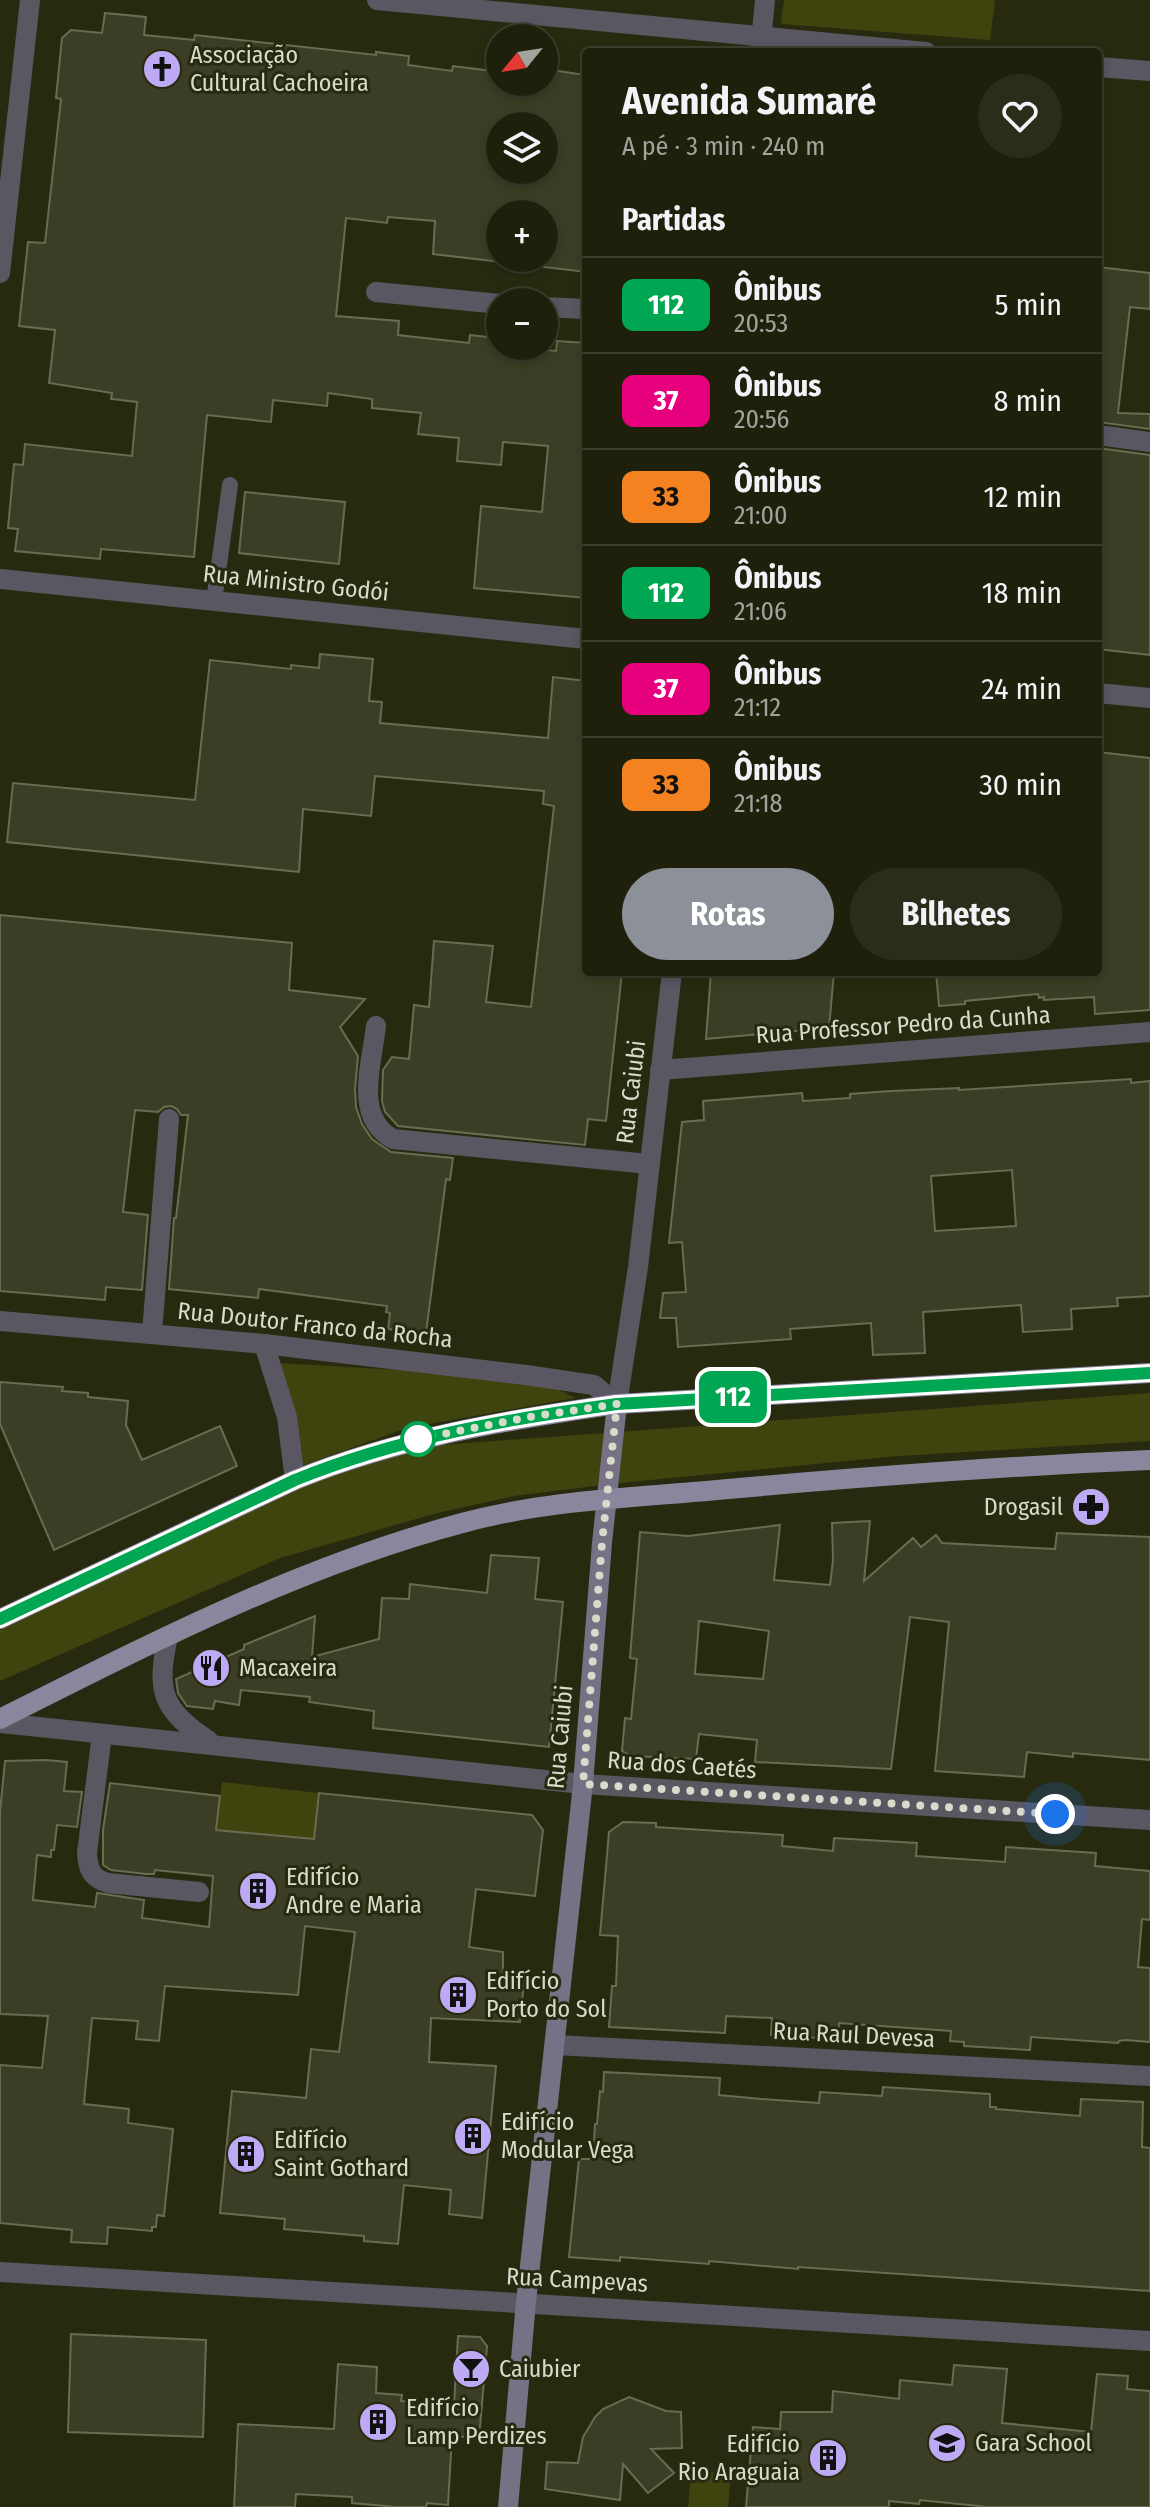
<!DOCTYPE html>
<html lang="pt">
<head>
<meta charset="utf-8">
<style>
	body { margin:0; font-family:"Fira Sans Condensed",sans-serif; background:#2b2d1a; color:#f1f3f6; height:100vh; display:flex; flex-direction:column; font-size:30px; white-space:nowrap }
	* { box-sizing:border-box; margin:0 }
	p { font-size:26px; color:#a1a39d }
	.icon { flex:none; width:44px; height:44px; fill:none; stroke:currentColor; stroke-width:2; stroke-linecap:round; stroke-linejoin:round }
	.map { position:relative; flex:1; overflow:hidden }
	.side { position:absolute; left:582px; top:48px; width:520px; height:928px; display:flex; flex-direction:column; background:#1e200c; border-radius:8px; box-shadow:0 4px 12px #0003,0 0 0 2px #3c3e2d }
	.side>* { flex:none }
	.badge { padding:0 16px; border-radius:12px; font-size:28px; line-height:52px }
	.needle { width:52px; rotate:240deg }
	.tools { position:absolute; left:486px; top:24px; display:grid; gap:16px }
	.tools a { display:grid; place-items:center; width:72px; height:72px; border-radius:50%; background:#1e200c; box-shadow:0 4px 12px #0003,0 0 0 2px #3c3e2d; font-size:40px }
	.you { position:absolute; width:40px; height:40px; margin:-20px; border:6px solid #fff; border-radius:50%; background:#1a73e8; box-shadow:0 0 0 12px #1a73e833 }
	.map>.badge { position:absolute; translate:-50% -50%; box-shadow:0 0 0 4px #fff }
	h2 { padding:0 40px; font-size:30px; line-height:72px }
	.round { display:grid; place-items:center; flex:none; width:84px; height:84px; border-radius:42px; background:#2b2d1a }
	.head { display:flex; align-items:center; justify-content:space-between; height:136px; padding:0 40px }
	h1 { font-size:38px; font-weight:700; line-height:60px }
	.cta { display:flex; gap:16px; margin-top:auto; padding:16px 40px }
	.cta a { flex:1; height:92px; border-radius:48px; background:#8c9099; color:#fff; font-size:32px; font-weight:700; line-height:92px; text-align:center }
	.cta a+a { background:#2b2d1a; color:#f1f3f6 }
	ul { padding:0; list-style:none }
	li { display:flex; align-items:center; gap:24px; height:96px; padding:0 40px; border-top:2px solid #3c3e2d }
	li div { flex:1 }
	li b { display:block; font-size:30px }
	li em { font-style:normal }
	li .badge { min-width:88px; font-weight:700; text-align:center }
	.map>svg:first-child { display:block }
</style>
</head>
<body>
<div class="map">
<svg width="1150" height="2507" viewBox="0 0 1150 2507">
	<rect width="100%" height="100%" fill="#282a10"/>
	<!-- green -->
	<g fill="#3f430e">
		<polygon points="784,0 995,0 990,40 781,24"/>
		<polygon points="279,1363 417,1371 544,1383 576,1398 407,1428 301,1466"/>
		<polygon points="1150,1393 1150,1441 899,1456 619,1483 514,1496 437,1513 280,1558 0,1681 0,1624 302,1485 426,1446"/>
		<polygon points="222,1782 319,1793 314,1839 216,1830"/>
		<polygon points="691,2470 731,2474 728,2507 688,2507"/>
	</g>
	<!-- building -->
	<g fill="#3b3e24" stroke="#696c50" stroke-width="2" fill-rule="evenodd">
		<path d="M 105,13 L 146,17 L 144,35 L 194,40 L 195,35 L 376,55 L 376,52 L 409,56 L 408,65 L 452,71 L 453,66 L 500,72 L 500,82 L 544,82 L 544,69 L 586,75 L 586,272 L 433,254 L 435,221 L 388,217 L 387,223 L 346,218 L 336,316 L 399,321 L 398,335 L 469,343 L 470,335 L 497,338 L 496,345 L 500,346 L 556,351 L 557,341 L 586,343 L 586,598 L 474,588 L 481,506 L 542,512 L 548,446 L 503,442 L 501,465 L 457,461 L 459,438 L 418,434 L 421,413 L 372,408 L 372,399 L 328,393 L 327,406 L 273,400 L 271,422 L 207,415 L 194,557 L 101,549 L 100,559 L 15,551 L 18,529 L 8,528 L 14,464 L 23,465 L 25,444 L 132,456 L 137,402 L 111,399 L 112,393 L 49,383 L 55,330 L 19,326 L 28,242 L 45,243 L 61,99 L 56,98 L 62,38 L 71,30 L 102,33 ZM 500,126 L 544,126 L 544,170 L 500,170 ZM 500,214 L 544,214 L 544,258 L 500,258 Z"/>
		<polygon points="1098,267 1150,273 1150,309 1130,307 1118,413 1150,414 1150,429 1098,422"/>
		<polygon points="1098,448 1150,455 1150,655 1098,649"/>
		<polygon points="245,492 345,502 339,564 239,553"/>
		<polygon points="320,654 373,659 369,701 382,702 380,723 548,738 553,677 586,681 586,972 622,972 606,1121 588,1119 585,1145 398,1126 385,1112 382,1101 383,1070 392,1057 409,1059 414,1005 429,1007 434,941 493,946 486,1002 531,1007 554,806 543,804 544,791 375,776 371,816 303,809 299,872 7,842 13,783 195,800 210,660 291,669 291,665 319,668"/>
		<polygon points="1098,752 1150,758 1150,1010 1095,1014 1094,997 1044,1000 1044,997 1039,998 1038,994 965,1001 965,1004 939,1006 936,972 1098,972"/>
		<polygon points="0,915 292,943 289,990 365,999 340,1027 358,1056 355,1089 356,1107 362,1124 372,1139 391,1152 453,1158 450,1180 446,1179 426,1333 388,1329 390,1313 386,1312 387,1306 259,1289 258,1298 169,1289 174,1218 176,1218 188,1115 181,1115 177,1109 171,1106 164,1107 158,1112 135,1110 123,1212 148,1215 142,1290 106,1287 105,1300 0,1291"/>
		<polygon points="711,972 834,972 829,1028 706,1039"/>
		<path d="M 1131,1079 L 1131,1083 L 1150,1081 L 1150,1296 L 1117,1298 L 1118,1306 L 1071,1309 L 1072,1329 L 1023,1332 L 1021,1305 L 923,1312 L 925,1353 L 873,1355 L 871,1323 L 790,1329 L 791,1339 L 678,1347 L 676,1318 L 660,1318 L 663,1293 L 686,1292 L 682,1242 L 669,1243 L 682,1122 L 704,1120 L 703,1101 L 802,1093 L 803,1101 L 850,1098 L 850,1094 L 891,1091 L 959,1088 L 959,1090 ZM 1012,1170 L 1016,1226 L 935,1231 L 931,1176 Z"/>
		<polygon points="0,1382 63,1387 62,1391 88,1393 88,1397 128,1401 126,1425 142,1460 220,1426 237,1466 54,1550 0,1424"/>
		<path d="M 870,1521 L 864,1581 L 913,1538 L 921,1547 L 936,1535 L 942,1543 L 1055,1549 L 1057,1533 L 1150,1537 L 1150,1760 L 1073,1753 L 1073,1757 L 1027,1752 L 1024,1777 L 935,1771 L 949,1622 L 910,1617 L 891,1769 L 755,1762 L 757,1740 L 699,1734 L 696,1759 L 631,1756 L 622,1751 L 625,1718 L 631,1719 L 637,1659 L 630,1658 L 640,1532 L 688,1536 L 780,1525 L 774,1580 L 830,1585 L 833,1560 L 832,1523 ZM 699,1621 L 769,1631 L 763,1679 L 695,1674 Z"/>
		<polygon points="491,1555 539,1558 535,1599 563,1602 549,1747 373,1728 374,1711 309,1702 310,1697 241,1690 239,1705 215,1701 213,1709 187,1706 178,1693 176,1679 244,1649 244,1645 315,1616 312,1657 379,1639 382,1598 409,1599 410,1584 487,1593"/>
		<polygon points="46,1760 67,1762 64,1791 82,1792 77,1827 57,1825 54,1850 51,1850 51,1857 37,1855 33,1900 95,1907 97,1893 144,1900 142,1918 209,1927 213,1876 155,1870 154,1874 146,1874 111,1870 103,1865 103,1830 110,1783 220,1796 216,1830 314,1839 319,1793 532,1815 543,1830 535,1896 476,1889 469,1947 503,1952 503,1978 524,1981 520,2022 431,2018 429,2062 496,2066 482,2218 449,2214 451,2190 404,2185 398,2244 364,2241 364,2236 284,2229 285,2219 220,2213 232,2091 306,2098 311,2049 339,2052 355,1932 305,1926 298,1995 165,1986 159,2041 136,2039 138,2021 92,2018 84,2104 129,2109 128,2123 173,2129 164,2216 157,2215 156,2227 152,2227 152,2231 108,2227 107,2244 71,2242 72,2230 0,2223 0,2065 42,2068 48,2016 0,2014 0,1812 5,1761"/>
		<polygon points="623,1822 656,1823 656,1827 783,1835 782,1846 833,1851 834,1838 917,1843 916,1856 1005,1862 1006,1847 1096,1853 1095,1866 1150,1871 1150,1920 1142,1919 1138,1967 1150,1968 1150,2042 1125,2040 1119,2041 1118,2043 1031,2037 1030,2050 964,2046 964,2042 950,2041 951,2031 839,2023 838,2039 782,2036 771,2035 772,2018 726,2016 725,2033 609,2027 612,1986 616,1986 618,1936 600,1935 609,1832"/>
		<polygon points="604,2072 720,2078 719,2095 761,2099 819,2103 820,2092 882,2096 883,2087 990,2094 990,2107 996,2107 996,2109 1080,2116 1081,2099 1143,2102 1142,2147 1150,2148 1150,2291 798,2267 798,2269 709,2261 709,2264 620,2257 620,2261 569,2257 579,2159 593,2159 595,2124 597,2124 600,2091 603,2092"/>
		<polygon points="71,2334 206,2340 203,2437 68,2432"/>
		<polygon points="458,2336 480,2337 487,2346 479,2438 452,2436 448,2505 427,2503 426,2507 396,2507 352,2503 352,2497 296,2494 295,2507 234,2507 238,2424 334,2429 338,2364 377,2367 376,2393 402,2395 401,2401 454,2405"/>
		<polygon points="954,2365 1007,2369 1002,2423 1091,2432 1097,2374 1128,2376 1127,2389 1150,2391 1150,2507 988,2507 920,2500 919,2504 889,2501 889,2507 746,2507 753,2427 780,2429 781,2412 832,2412 833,2391 899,2399 900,2380 952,2385"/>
		<polygon points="629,2397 666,2411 681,2412 682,2448 651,2449 674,2473 648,2493 623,2464 620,2500 545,2489 547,2462 578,2463 583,2437 595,2417 603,2409"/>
	</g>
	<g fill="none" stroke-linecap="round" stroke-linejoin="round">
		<!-- lane -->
		<polyline stroke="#5a5763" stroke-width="16" points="214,601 230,485"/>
		<!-- street -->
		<g stroke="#5a5763" stroke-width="20">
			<polyline points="377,0 926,52"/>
			<polyline points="760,52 765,0"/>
			<polyline points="1098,67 1150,71"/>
			<polyline points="0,273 30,0"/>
			<polyline points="376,292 500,304"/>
			<polyline points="544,307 586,309"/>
			<polyline points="1098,435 1150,442"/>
			<polyline points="0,579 586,639"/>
			<polyline points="1098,693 1150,698"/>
			<path d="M 376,1026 C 372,1064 353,1117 393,1139 L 649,1164"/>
			<polyline points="660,1070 1150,1032"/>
			<polyline points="0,1321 264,1344 526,1375 594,1385 617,1404"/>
			<polyline points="152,1333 169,1119"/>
			<polyline points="264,1344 287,1417 295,1480"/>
			<polyline points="617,1404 638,1267 672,972"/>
			<path d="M 168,1636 C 156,1691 161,1709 209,1741"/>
			<polyline points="0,1723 583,1784 1150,1820"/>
			<path d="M 102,1734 L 87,1853 C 88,1869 91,1878 108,1883 L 199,1892"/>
			<polyline points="555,2045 1150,2076"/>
			<polyline points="0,2272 1150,2341"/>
		</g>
		<!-- secondary -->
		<polyline stroke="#767184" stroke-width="20" points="508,2507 526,2302 583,1784 602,1543 617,1404"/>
		<!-- primary -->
		<g stroke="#8b859d" stroke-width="20">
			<path d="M 0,1619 L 295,1480 C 398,1438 507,1420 617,1404 L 1150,1373"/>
			<path d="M 0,1719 C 151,1643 302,1565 466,1522 C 549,1500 632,1498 717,1490 C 861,1477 1005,1466 1150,1460"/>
		</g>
	</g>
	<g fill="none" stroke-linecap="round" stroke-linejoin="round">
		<!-- line casing -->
		<g stroke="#fff" stroke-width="18">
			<path id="line" d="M 0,1619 L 295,1480 C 398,1438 507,1419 617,1404 L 1150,1373"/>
		</g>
		<!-- line -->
		<use href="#line" stroke="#00a651" stroke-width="12"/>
		<!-- walk -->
		<polyline stroke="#d8daca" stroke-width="8" stroke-dasharray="0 14.4" points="418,1439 529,1417 617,1404 602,1543 583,1784 1055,1814"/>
	</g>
	<!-- icons -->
	<defs>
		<g id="church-disc" transform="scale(2)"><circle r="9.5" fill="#bea9f4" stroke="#282a10"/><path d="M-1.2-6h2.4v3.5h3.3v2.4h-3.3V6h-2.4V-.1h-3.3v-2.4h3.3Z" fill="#111"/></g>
		<g id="pharmacy-disc" transform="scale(2)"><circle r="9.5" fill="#bea9f4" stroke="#282a10"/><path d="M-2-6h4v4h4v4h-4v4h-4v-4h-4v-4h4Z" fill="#111"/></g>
		<g id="restaurant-disc" transform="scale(2)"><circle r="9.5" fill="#bea9f4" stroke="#282a10"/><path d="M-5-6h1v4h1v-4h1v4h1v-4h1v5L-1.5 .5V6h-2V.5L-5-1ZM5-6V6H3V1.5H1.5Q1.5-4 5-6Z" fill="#111"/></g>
		<g id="building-disc" transform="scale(2)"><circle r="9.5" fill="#bea9f4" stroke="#282a10"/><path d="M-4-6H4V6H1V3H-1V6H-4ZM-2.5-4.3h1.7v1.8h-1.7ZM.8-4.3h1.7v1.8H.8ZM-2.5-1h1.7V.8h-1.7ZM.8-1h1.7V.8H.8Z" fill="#111"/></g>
		<g id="bar-disc" transform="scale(2)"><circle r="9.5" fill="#bea9f4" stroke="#282a10"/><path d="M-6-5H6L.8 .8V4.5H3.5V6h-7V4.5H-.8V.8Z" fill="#111"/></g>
		<g id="school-disc" transform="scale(2)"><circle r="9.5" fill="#bea9f4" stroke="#282a10"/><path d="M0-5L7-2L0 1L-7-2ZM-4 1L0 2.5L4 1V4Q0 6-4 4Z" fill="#111"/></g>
	</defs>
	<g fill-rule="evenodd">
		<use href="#church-disc" x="162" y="69"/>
		<use href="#pharmacy-disc" x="1091" y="1507"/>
		<use href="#restaurant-disc" x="211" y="1668"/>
		<use href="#building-disc" x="258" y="1891"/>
		<use href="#building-disc" x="458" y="1995"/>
		<use href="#building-disc" x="473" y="2136"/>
		<use href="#building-disc" x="246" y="2154"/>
		<use href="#bar-disc" x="471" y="2369"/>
		<use href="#building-disc" x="378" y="2422"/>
		<use href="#school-disc" x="947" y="2443"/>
		<use href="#building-disc" x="828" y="2458"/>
	</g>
	<!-- markers -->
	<circle fill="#fff" stroke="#00a651" stroke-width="4" cx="418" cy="1439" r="16"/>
	<g text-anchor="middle" stroke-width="6" stroke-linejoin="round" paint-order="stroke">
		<!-- poi labels -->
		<g font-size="24" fill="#d8daca" stroke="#282a10" text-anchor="start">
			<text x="190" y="63">Associação<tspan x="190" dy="28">Cultural Cachoeira</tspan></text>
			<text x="1063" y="1515" text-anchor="end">Drogasil</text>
			<text x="239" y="1676">Macaxeira</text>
			<text x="286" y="1885">Edifício<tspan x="286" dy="28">Andre e Maria</tspan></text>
			<text x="486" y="1989">Edifício<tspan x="486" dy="28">Porto do Sol</tspan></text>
			<text x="501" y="2130">Edifício<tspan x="501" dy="28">Modular Vega</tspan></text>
			<text x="274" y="2148">Edifício<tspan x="274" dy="28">Saint Gothard</tspan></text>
			<text x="499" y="2377">Caiubier</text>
			<text x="406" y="2416">Edifício<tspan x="406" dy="28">Lamp Perdizes</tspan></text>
			<text x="975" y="2451">Gara School</text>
			<text x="800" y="2452" text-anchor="end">Edifício<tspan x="800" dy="28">Rio Araguaia</tspan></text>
		</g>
		<!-- street labels -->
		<g font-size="24" fill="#d8daca" stroke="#282a10">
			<text transform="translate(296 583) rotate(6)" y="8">Rua Ministro Godói</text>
			<text transform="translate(903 1025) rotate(-4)" y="8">Rua Professor Pedro da Cunha</text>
			<text transform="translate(631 1092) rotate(-83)" y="8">Rua Caiubi</text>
			<text transform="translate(315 1325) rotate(6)" y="8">Rua Doutor Franco da Rocha</text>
			<text transform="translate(560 1737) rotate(-85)" y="8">Rua Caiubi</text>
			<text transform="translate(682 1765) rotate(4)" y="8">Rua dos Caetés</text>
			<text transform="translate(854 2035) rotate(3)" y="8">Rua Raul Devesa</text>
			<text transform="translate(577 2280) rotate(3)" y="8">Rua Campevas</text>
		</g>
	</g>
</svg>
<div class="tools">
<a><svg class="needle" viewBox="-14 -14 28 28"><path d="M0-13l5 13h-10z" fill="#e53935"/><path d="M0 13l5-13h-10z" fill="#a1a39d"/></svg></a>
<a><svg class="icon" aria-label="layers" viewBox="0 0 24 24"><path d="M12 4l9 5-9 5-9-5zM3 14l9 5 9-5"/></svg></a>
<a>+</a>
<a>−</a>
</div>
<div class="you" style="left:1055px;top:1814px"></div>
<b class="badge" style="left:733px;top:1397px;background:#00a651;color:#fff">112</b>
<section class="side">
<div class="head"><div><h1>Avenida Sumaré</h1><p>A pé · 3 min · 240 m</p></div><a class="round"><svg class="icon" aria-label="heart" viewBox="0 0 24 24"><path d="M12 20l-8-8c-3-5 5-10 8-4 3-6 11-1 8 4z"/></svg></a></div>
<h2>Partidas</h2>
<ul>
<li><span class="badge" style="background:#00a651;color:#fff">112</span><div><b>Ônibus</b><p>20:53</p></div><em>5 min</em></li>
<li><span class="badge" style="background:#e6007e;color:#fff">37</span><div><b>Ônibus</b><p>20:56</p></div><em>8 min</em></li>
<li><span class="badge" style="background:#f58220;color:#111">33</span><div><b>Ônibus</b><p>21:00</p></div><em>12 min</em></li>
<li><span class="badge" style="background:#00a651;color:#fff">112</span><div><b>Ônibus</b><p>21:06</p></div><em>18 min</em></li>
<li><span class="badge" style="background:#e6007e;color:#fff">37</span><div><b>Ônibus</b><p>21:12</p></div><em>24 min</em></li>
<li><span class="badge" style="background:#f58220;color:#111">33</span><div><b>Ônibus</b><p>21:18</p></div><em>30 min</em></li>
</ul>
<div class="cta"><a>Rotas</a><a>Bilhetes</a></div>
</section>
</div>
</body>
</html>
